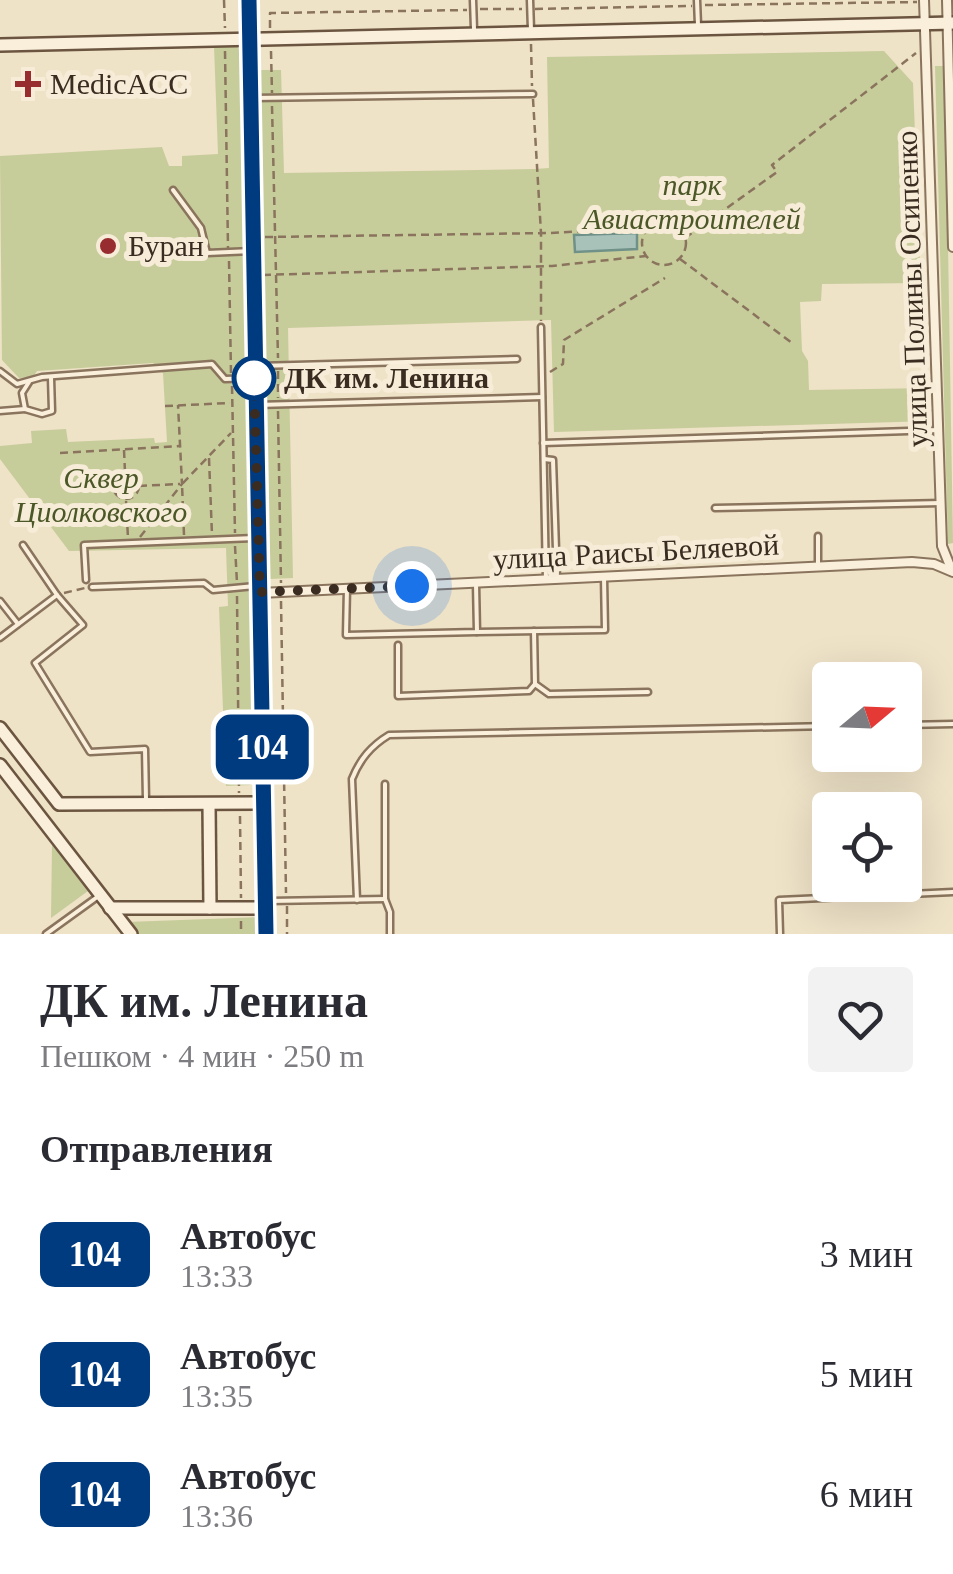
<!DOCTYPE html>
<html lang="ru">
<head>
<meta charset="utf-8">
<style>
	body { margin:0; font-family:Georgia,serif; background:#f2f2f3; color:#2b2b33; height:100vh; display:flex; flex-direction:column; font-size:38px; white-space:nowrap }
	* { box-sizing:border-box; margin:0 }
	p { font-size:32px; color:#7c7c81 }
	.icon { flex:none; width:55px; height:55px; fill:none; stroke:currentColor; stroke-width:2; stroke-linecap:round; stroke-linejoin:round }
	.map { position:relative; height:934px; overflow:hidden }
	.side { display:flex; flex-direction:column; background:#fff; flex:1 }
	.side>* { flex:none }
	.badge { padding:0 20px; border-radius:15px; font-size:35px; line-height:65px }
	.needle { width:65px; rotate:71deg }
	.tools { position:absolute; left:812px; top:662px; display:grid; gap:20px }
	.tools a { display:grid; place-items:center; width:110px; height:110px; border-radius:10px; background:#fff; box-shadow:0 10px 40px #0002; font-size:50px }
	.you { position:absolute; width:50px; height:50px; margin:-25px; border:8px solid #fff; border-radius:50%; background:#1a73e8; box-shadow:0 0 0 15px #1a73e833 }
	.map>.badge { position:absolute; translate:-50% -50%; box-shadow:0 0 0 5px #fff }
	h2 { padding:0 40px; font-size:38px; line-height:90px }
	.round { display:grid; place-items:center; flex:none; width:105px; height:105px; border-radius:10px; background:#f2f2f3 }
	.summary { display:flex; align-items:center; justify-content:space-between; height:170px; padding:0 40px }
	h1 { font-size:48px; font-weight:700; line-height:75px }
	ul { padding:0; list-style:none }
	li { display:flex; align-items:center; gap:30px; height:120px; padding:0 40px }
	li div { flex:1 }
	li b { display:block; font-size:38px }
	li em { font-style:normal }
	li .badge { min-width:110px; font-weight:700; text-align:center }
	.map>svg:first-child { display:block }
</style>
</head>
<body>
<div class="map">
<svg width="953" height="934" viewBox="0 0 953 934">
	<rect width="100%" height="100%" fill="#eee2c7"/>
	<!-- green -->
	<g fill="#c7cc9b">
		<polygon points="214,46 237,46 241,52 258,776 250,785 226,786 219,607 228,606 226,548 69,551 0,459 0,446 32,443 31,431 66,429 68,442 154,438 155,443 167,442 163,373 153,363 37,371 33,377 19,378 2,360 0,156 162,147 169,166 182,166 182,156 218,154"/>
		<polygon points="884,51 913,83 921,283 822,284 821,301 800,302 802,351 808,361 809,390 930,388 931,421 554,432 551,320 288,328 293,578 270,579 258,70 281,70 284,173 535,169 549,168 547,57"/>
		<polygon points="935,66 945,66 953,543 948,544"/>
		<polygon points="52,845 88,891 51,918"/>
		<polygon points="260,917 260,934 136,934 127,922"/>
	</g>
	<!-- water -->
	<polygon fill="#a8c2ba" stroke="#6f9188" stroke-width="2.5" points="637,233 637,249 575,252 574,235"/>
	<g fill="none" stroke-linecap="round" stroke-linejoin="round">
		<!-- lane casing -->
		<g stroke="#8a745d" stroke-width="9">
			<g id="lane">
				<polyline points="473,0 474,29"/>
				<polyline points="530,0 531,30"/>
				<polyline points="697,0 698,25"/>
				<polyline points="253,98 533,94"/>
				<polyline points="173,190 201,228 207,253 252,251"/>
				<polyline points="541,327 546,580"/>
				<polyline points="257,366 517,359"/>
				<polyline points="0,371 17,384 42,377 212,364 225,379 255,378"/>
				<polyline points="29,382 22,393 25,409 42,414 52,411 51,378"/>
				<polyline points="257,405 542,397"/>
				<polyline points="0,411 25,409"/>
				<polyline points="543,443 939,430"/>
				<polyline points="544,459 553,460 557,579"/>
				<polyline points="715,508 941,503"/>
				<polyline points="23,545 57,595 83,625 35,663 90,752 145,749 146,799"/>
				<polyline points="818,566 818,536"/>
				<polyline points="86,580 84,545 254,538"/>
				<polyline points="92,587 204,583 213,590 255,586"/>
				<polyline points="347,588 346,635 477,632 476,584"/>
				<polyline points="0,601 18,624"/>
				<polyline points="534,631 535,684 549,694 648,692"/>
				<polyline points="477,632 605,630 604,578"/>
				<polyline points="0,638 57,595"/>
				<polyline points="398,645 398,696 529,691 535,684"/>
				<polyline points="905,725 953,724"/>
				<polyline points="385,784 385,899 390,912 390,934"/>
				<path d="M 357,900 L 352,779 C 360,759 371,746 389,735 L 830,726"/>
				<polyline points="270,901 385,899"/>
				<polyline points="46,934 100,895"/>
				<polyline points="780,934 779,900 953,892"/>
			</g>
		</g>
		<!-- street casing -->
		<g stroke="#8a745d" stroke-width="12">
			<g id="street">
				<polyline points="924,0 942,546 952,571"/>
				<polyline points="947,0 953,247"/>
				<polyline points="260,593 912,562 934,564 953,572"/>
			</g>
		</g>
		<!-- secondary casing -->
		<g stroke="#6c5540" stroke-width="16">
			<g id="secondary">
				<polyline points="249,0 266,934"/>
				<polyline points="0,45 953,23"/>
				<polyline points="0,728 59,804 264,803"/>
				<polyline points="0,765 131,934"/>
				<polyline points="209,804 210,908"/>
				<polyline points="110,908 265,908"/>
			</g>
		</g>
		<!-- path -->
		<g stroke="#8a745d" stroke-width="2.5" stroke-dasharray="8 5" stroke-linecap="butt">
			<polyline points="224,0 225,28"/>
			<polyline points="705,5 917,2"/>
			<polyline points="480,9 522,9"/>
			<polyline points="535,9 692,6"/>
			<polyline points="270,28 270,13 467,10"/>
			<polyline points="531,44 532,86"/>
			<polyline points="225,51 228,248"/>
			<polyline points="271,51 272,93"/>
			<polyline points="533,99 541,233 541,321"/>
			<polyline points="272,106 278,358"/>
			<circle cx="664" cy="243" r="22"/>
			<polyline points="265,237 551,233 649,227"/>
			<polyline points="685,238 777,172 772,165 916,53"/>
			<polyline points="680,259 792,343"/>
			<polyline points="229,261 231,373"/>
			<polyline points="263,275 552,266 646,256"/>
			<polyline points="278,371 278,398"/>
			<polyline points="550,372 563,364 564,340 665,278"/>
			<polyline points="232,386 235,533"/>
			<polyline points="165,406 230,403"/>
			<polyline points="278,411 281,583"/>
			<polyline points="124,450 125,472"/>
			<polyline points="60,453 179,446"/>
			<polyline points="209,458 212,535"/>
			<circle cx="126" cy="486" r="13"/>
			<polyline points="139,486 180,484"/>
			<polyline points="80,489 112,487"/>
			<polyline points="126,501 128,538"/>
			<polyline points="184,535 182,484 231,433"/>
			<polyline points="140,537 182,484 178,405"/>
			<polyline points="235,546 237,583"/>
			<polyline points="64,593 85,588"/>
			<polyline points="237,596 239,793"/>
			<polyline points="281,601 286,893"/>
			<polyline points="240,816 241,898"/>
			<polyline points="287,906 287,934"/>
			<polyline points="241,921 241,934"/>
		</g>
		<!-- lane -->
		<use href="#lane" stroke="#f9efdb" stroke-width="4"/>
		<!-- street -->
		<use href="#street" stroke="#f9efdb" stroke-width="8"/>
		<!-- secondary -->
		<use href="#secondary" stroke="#f9efdb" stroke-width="11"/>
	</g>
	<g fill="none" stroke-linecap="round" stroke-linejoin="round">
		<!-- line casing -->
		<g stroke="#fff" stroke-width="22">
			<polyline id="line" points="249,0 266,934"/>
		</g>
		<!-- line -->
		<use href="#line" stroke="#003b80" stroke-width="15"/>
		<!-- walk -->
		<polyline stroke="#3a2c20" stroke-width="10" stroke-dasharray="0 18" points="254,378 260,592 412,586"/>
	</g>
	<!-- markers -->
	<g fill="#982d30" stroke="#f6ecd7" stroke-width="4">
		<path d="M23 69h10v10h10v10h-10v10h-10v-10h-10v-10h10z"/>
		<circle cx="108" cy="246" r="10"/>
	</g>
	<circle fill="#fff" stroke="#003b80" stroke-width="5" cx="254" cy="378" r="20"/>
	<g text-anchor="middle" stroke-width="10" stroke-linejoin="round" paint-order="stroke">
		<!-- poi labels -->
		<g font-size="30" fill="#3a2c20" stroke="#f6ecd7" text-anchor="start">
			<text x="50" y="94">MedicACC</text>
			<text x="128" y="256">Буран</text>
		</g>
		<!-- park labels -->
		<g font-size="30" font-style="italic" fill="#4b5727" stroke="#f6ecd7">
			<text x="692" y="195">парк<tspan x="692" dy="34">Авиастроителей</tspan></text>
			<text x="101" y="488">Сквер<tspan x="101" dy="34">Циолковского</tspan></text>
		</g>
		<!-- street labels -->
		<g font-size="30" fill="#3a2c20" stroke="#f6ecd7">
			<text transform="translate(912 289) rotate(-92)" y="10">улица Полины Осипенко</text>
			<text transform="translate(636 552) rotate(-3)" y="10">улица Раисы Беляевой</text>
		</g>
		<!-- stop labels -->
		<g font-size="30" font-weight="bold" fill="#3a2c20" stroke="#f6ecd7" text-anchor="start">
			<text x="284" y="388">ДК им. Ленина</text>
		</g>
	</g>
</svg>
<div class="tools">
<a><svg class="needle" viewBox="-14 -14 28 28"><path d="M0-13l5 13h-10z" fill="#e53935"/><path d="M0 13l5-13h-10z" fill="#7c7c81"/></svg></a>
<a><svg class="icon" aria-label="locate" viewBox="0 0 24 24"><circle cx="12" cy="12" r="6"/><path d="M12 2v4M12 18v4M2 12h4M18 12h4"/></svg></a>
</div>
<div class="you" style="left:412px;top:586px"></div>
<b class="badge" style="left:262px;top:747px;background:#003b80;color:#fff">104</b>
</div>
<section class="side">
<div class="summary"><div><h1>ДК им. Ленина</h1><p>Пешком · 4 мин · 250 m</p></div><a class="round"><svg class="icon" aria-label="heart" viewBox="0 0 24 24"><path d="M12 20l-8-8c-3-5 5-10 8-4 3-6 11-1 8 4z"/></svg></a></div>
<h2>Отправления</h2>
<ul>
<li><span class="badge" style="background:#003b80;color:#fff">104</span><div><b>Автобус</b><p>13:33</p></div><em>3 мин</em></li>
<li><span class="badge" style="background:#003b80;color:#fff">104</span><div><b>Автобус</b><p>13:35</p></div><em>5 мин</em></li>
<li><span class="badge" style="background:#003b80;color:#fff">104</span><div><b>Автобус</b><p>13:36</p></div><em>6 мин</em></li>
</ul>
</section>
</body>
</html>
